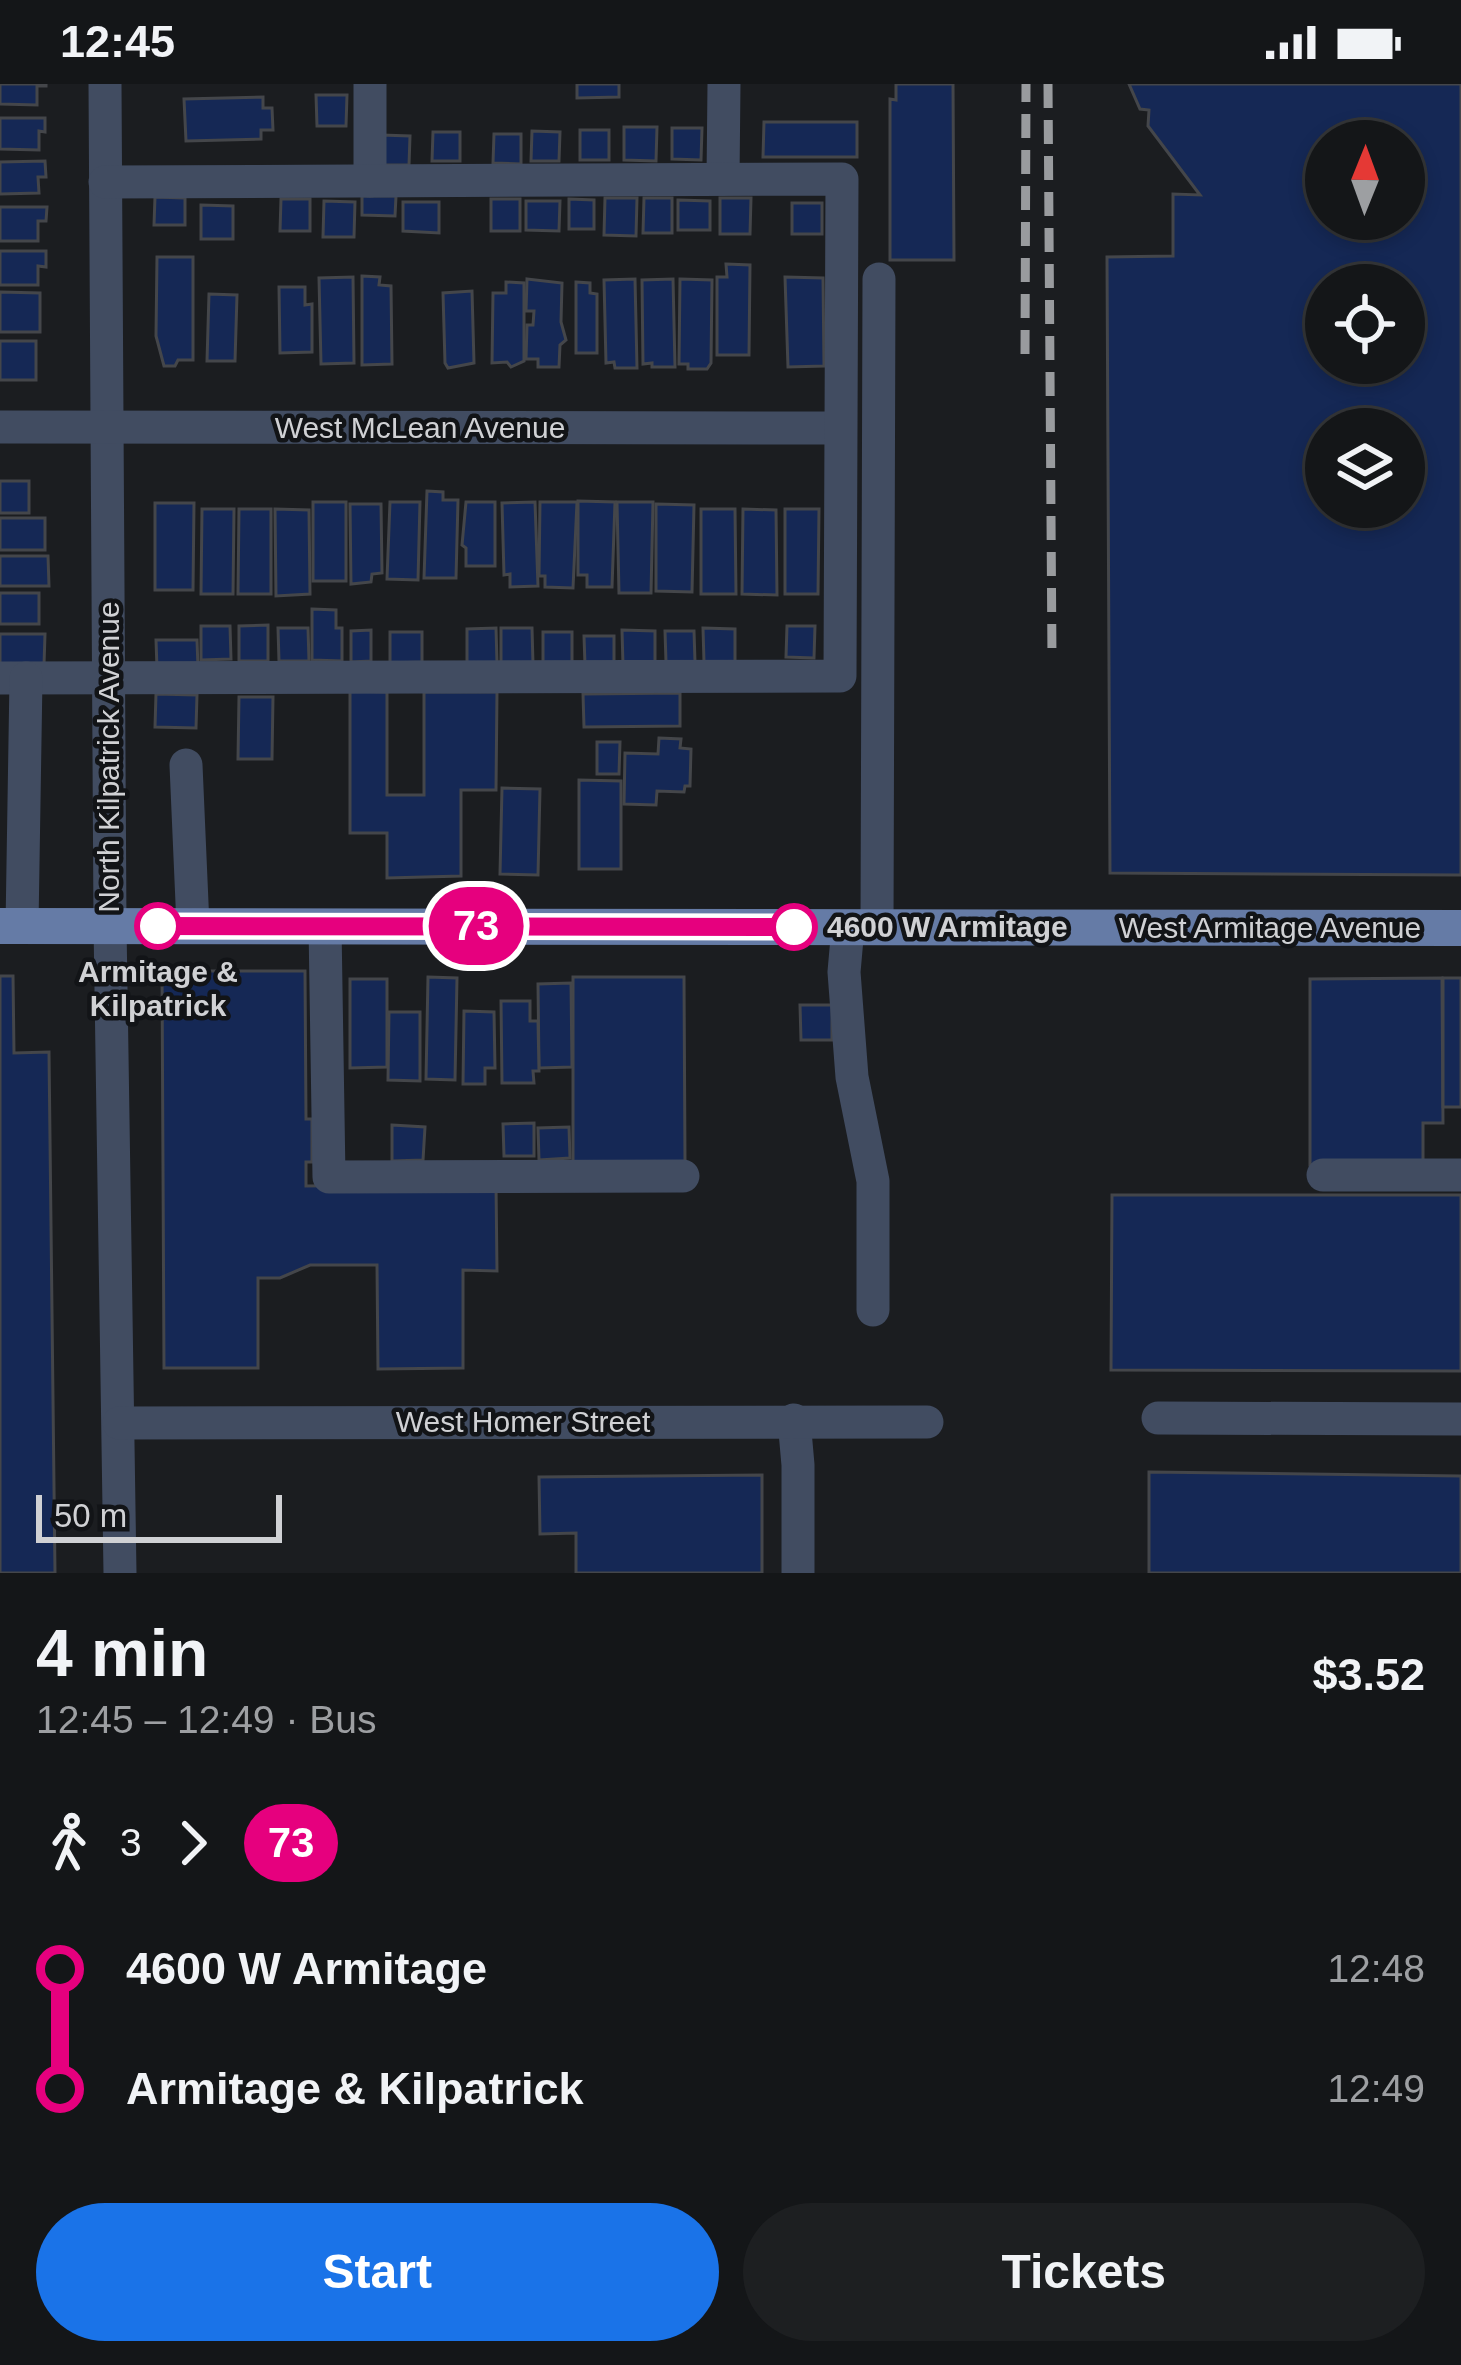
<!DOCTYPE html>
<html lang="en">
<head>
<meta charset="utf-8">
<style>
	body { margin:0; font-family:Arial,sans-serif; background:#1d1f21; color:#f1f3f6; height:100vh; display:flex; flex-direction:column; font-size:45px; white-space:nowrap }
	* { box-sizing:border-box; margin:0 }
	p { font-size:39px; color:#9d9fa2 }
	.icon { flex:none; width:66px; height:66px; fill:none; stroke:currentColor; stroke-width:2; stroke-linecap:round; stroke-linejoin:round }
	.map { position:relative; height:1489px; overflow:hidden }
	.details { display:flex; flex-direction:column; background:#141618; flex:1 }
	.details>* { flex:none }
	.badge { padding:0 24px; border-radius:39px; font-size:42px; line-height:78px }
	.needle { width:78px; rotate:1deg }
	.fabs { position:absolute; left:1305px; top:36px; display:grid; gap:24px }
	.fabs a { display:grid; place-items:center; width:120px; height:120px; border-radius:50%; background:#141618; box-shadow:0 6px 18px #0003,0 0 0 3px #333537; font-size:60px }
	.scale { position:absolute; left:36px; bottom:30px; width:246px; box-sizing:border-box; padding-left:12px; border:6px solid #d0d1d4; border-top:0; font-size:33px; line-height:42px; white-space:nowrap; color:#d0d1d4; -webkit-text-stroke:9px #121417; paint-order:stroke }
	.map>.badge { position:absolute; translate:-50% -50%; box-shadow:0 0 0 6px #fff }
	.legs { display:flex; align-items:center; gap:18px; height:132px; padding:0 36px; font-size:39px }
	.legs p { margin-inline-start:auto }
	.head { display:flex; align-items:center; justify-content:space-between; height:204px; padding:0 36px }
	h1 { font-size:66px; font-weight:600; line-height:90px }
	.button { display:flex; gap:24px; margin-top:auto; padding:24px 36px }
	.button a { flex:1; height:138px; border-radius:72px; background:#1a73e8; color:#fff; font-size:48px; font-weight:600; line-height:138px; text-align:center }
	.button a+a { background:#1d1f21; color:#f1f3f6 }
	ul { padding:0 36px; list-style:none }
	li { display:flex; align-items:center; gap:42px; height:120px; font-size:45px }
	li i { display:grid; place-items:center; width:18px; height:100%; margin:0 15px; background:currentColor }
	li i::after { content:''; width:30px; height:30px; margin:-15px; border:9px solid; border-radius:50%; background:#141618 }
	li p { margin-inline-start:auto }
	li:first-child i { background:linear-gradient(#0000 50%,currentColor 0) }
	li:last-child i { background:linear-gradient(currentColor 50%,#0000 0) }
	.status { display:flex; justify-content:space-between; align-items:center; height:84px; padding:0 60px; background:#141618; direction:ltr }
	.status svg { height:33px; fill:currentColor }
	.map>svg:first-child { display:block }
</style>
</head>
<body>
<div class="status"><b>12:45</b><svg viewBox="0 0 49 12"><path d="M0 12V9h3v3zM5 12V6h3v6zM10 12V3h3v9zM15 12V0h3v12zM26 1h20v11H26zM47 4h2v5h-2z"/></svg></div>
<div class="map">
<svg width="1461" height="1489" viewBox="0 0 1461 1489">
	<rect width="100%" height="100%" fill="#1b1d20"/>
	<!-- building -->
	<g fill="#152855" stroke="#44464a" stroke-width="3" fill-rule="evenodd">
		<polygon points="0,0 46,0 46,2 37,2 37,21 0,20"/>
		<polygon points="577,0 619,0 619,13 577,14"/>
		<polygon points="896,0 953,0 954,176 890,176 890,15 896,16"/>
		<path d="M 1129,0 L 1461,0 L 1461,791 L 1110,789 L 1107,173 L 1173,172 L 1173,110 L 1200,111 L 1148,42 L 1149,26 L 1140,25 ZM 1326,57 L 1404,57 L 1404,135 L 1326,135 ZM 1326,201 L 1404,201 L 1404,279 L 1326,279 ZM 1326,345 L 1404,345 L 1404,423 L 1326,423 Z"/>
		<polygon points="316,11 347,11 346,42 317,42"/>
		<polygon points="263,13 263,24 272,24 273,46 261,46 261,55 186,57 184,15"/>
		<polygon points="0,34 45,34 45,48 39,47 39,66 0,65"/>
		<polygon points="764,38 857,38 857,73 763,73"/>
		<polygon points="624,43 657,43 656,77 624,76"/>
		<polygon points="672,44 702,44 701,76 672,75"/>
		<rect x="580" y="46" width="29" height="30"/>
		<polygon points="532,47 560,48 559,77 531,77"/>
		<polygon points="433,48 460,48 460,77 432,77"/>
		<polygon points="494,50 521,50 521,80 493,79"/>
		<polygon points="381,51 410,52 409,81 380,81"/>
		<polygon points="45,77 46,93 38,93 39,109 0,110 0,78"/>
		<polygon points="362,112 396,112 395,132 362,131"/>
		<polygon points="155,113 185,114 185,141 154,141"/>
		<polygon points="605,114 637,114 636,152 604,151"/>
		<polygon points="644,114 672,114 672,149 643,149"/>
		<polygon points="720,114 751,114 750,150 720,150"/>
		<polygon points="281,115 310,115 310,147 280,147"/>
		<rect x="491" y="115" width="29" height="32"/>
		<polygon points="569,115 594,116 594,145 569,145"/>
		<polygon points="678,116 710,117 710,146 678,146"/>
		<polygon points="324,117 355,118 354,153 323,153"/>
		<polygon points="526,117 560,117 559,147 526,146"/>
		<polygon points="403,118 439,118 439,149 403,147"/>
		<rect x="792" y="119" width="30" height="31"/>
		<polygon points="201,121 233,122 233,155 201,155"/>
		<polygon points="0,123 47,123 46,137 38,137 38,157 0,157"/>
		<polygon points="0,167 46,167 46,183 38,182 38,201 0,201"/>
		<polygon points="157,173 193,173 193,276 178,276 175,282 164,282 156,252"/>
		<polygon points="726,180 750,181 749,271 717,271 717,193 727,193"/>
		<polygon points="362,192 380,193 379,201 391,202 392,280 362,281"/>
		<polygon points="353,193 354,279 321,280 319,194"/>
		<polygon points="785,193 823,194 824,282 788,283"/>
		<polygon points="527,195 562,199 561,238 566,256 560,261 559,283 538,283 538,275 526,275 527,241 533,241 534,227 526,227"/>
		<polygon points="635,195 637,284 615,284 614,278 606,279 604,196"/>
		<polygon points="673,195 675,283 652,283 652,279 643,280 642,196"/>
		<polygon points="680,195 712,196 711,279 707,285 688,285 688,280 679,280"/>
		<polygon points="506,198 524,199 524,277 511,283 507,278 492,279 493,209 506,209"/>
		<polygon points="576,198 590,199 590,209 597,210 597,269 576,269"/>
		<polygon points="279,203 305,203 305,221 312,220 312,268 280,269"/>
		<polygon points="472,207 474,279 448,284 445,279 443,209"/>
		<polygon points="0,208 40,209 40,248 0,248"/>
		<polygon points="209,210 237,211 235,277 207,277"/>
		<rect x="0" y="257" width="36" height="39"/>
		<rect x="0" y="397" width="29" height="32"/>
		<polygon points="427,407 443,408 443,416 458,416 456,494 424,494"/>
		<polygon points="578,417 615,418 612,503 587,503 587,491 578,491"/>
		<rect x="313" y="418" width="33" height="79"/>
		<polygon points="390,418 420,418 418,496 387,495"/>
		<polygon points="466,418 495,418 495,482 466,482 466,464 462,461"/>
		<polygon points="535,418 538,502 510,503 510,490 504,491 502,419"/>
		<polygon points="540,418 577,418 573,504 545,503 545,492 539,492"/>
		<polygon points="617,418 653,418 651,509 619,509"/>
		<polygon points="155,419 194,419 193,506 155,506"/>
		<polygon points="350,420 381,420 382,489 372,490 371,498 351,500"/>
		<polygon points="656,420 694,421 692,508 656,507"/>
		<polygon points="202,425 234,425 233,510 201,510"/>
		<polygon points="239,425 271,425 271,510 238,510"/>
		<polygon points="275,425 309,426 310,510 276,512"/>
		<polygon points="701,425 735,425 736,510 701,510"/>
		<polygon points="743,425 776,426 777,511 742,510"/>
		<polygon points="785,425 819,425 818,510 785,510"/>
		<rect x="0" y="434" width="45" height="32"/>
		<polygon points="0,472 48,472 49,502 0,502"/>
		<rect x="0" y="509" width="39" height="31"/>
		<polygon points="312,525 336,526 336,544 342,544 342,577 312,576"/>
		<polygon points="268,541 268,577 239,577 239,542"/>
		<polygon points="201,542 230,542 231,575 201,576"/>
		<polygon points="787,542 815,542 814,574 786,573"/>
		<polygon points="278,544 308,544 309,577 279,577"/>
		<polygon points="496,544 497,579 467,579 467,545"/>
		<polygon points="501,544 532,544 533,580 501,580"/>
		<polygon points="703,544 735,545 735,578 704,578"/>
		<polygon points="371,546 371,577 351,578 351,547"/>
		<polygon points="622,546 655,547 655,581 623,581"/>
		<polygon points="665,547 694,547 695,578 666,578"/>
		<polygon points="390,548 422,548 422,578 390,579"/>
		<polygon points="543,548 572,548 572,579 543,580"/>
		<polygon points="0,550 45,550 44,581 0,581"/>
		<polygon points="584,552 614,552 614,581 585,581"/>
		<polygon points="156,556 197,556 198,584 157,584"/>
		<polygon points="350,607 387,608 387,711 424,711 424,608 497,608 496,706 461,706 461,792 387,794 387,749 350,749"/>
		<polygon points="680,609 680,642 584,643 583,610"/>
		<polygon points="156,610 197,611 196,644 155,643"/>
		<polygon points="239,613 273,613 272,675 238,675"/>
		<polygon points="659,654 681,655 680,664 691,665 690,702 685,702 684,708 657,707 656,721 624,720 625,669 658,670"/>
		<polygon points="597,658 620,658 619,690 597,690"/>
		<polygon points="579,696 621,697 621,785 579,785"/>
		<polygon points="502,704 540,705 538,791 500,790"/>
		<polygon points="162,887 305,887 306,1035 312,1035 312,1078 306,1078 306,1102 496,1100 497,1187 463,1186 463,1284 378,1285 377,1181 310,1181 280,1194 258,1194 258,1284 164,1284"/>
		<polygon points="0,892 13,892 14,969 49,968 55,1489 0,1489"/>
		<polygon points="428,893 457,894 455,996 426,995"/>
		<polygon points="573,893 684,893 685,1078 573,1078"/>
		<polygon points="1442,894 1443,1039 1423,1039 1423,1081 1310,1081 1310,895"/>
		<rect x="1443" y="894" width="18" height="129"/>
		<polygon points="350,895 387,895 387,983 350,984"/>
		<polygon points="571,899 572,983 539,984 538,900"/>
		<polygon points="501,917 530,917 530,937 538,937 539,987 533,987 534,999 502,999"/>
		<polygon points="800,921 832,921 832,956 801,956"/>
		<polygon points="464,927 494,928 495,984 485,984 485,1000 463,1000"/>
		<polygon points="389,928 420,928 420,997 388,996"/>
		<polygon points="534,1039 534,1072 504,1072 503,1040"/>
		<polygon points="392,1041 425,1043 423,1076 392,1077"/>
		<polygon points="569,1043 570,1074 539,1076 538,1044"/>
		<polygon points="1112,1111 1461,1111 1461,1287 1111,1286"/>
		<polygon points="1149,1388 1461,1392 1461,1489 1149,1489"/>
		<polygon points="762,1391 762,1489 576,1489 576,1449 540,1450 539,1393"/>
	</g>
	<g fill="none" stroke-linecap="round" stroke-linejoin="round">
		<!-- minor -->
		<g stroke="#414c61" stroke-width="33">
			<polyline points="105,0 110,841 120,1489"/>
			<polyline points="723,95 724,0"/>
			<polyline points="370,97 370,0"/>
			<polyline points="0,343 840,344"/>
			<polyline points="0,594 840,592 842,95 105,98"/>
			<polyline points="186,681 193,842"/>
			<polyline points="22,842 26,594"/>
			<polyline points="325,842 329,1093 683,1092"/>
			<polyline points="848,843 844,888 852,993 873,1097 873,1226"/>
			<polyline points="877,843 879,195"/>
			<polyline points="1323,1091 1461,1091"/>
			<polyline points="1158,1334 1461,1335"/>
			<polyline points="794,1336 798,1381 798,1489"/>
			<polyline points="119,1339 927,1338"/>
		</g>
		<!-- major -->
		<polyline stroke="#657ba6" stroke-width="36" points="0,842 1461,844"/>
		<!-- rail -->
		<g stroke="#999b9e" stroke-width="9" stroke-dasharray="24 12" stroke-linecap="butt">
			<polyline points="1048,0 1052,576"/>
			<polyline points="1025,270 1026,0"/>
		</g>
	</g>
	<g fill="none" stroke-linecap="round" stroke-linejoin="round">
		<!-- line-1 casing -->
		<g stroke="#fff" stroke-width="27">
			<polyline id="line-1" points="158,842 794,843"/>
		</g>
		<!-- line-1 -->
		<use href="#line-1" stroke="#e6007e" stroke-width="18"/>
	</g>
	<!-- markers -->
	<g fill="#fff" stroke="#e6007e" stroke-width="6">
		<circle cx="158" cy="842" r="21"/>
		<circle cx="794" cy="843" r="21"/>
	</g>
	<g text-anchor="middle" stroke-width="9" stroke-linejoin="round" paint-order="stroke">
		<!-- street labels -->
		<g font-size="30" fill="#d0d1d4" stroke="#121417">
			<text x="420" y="354">West McLean Avenue</text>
			<text transform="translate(109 673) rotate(-90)" y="10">North Kilpatrick Avenue</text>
			<text x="1270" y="854">West Armitage Avenue</text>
			<text x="523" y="1348">West Homer Street</text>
		</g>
		<!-- stop labels -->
		<g font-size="30" font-weight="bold" fill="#d0d1d4" stroke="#121417" text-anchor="start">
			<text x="827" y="853">4600 W Armitage</text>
			<text x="158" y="898" text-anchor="middle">Armitage &amp;<tspan x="158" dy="34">Kilpatrick</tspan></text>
		</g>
	</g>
</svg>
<div class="fabs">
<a><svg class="needle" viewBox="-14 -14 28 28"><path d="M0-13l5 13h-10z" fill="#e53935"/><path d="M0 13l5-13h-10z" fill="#9d9fa2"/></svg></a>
<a><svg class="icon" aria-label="locate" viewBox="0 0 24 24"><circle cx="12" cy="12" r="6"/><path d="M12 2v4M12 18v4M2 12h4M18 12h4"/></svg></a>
<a><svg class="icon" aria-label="layers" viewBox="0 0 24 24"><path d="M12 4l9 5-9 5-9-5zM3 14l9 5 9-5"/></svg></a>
</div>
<div class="scale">50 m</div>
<b class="badge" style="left:476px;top:842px;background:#e6007e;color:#fff">73</b>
</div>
<section class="details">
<div class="head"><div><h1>4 min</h1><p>12:45 – 12:49 · Bus</p></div><b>$3.52</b></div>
<div class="legs"><svg class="icon" aria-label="walk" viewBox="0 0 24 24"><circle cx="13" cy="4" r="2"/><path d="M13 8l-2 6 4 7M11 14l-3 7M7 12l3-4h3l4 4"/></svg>3<svg class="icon" aria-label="forward" viewBox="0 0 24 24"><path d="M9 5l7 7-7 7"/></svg><b class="badge" style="background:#e6007e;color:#fff">73</b></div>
<ul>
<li><i style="color:#e6007e"></i><b>4600 W Armitage</b><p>12:48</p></li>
<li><i style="color:#e6007e"></i><b>Armitage &amp; Kilpatrick</b><p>12:49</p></li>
</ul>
<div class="button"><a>Start</a><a>Tickets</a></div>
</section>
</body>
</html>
